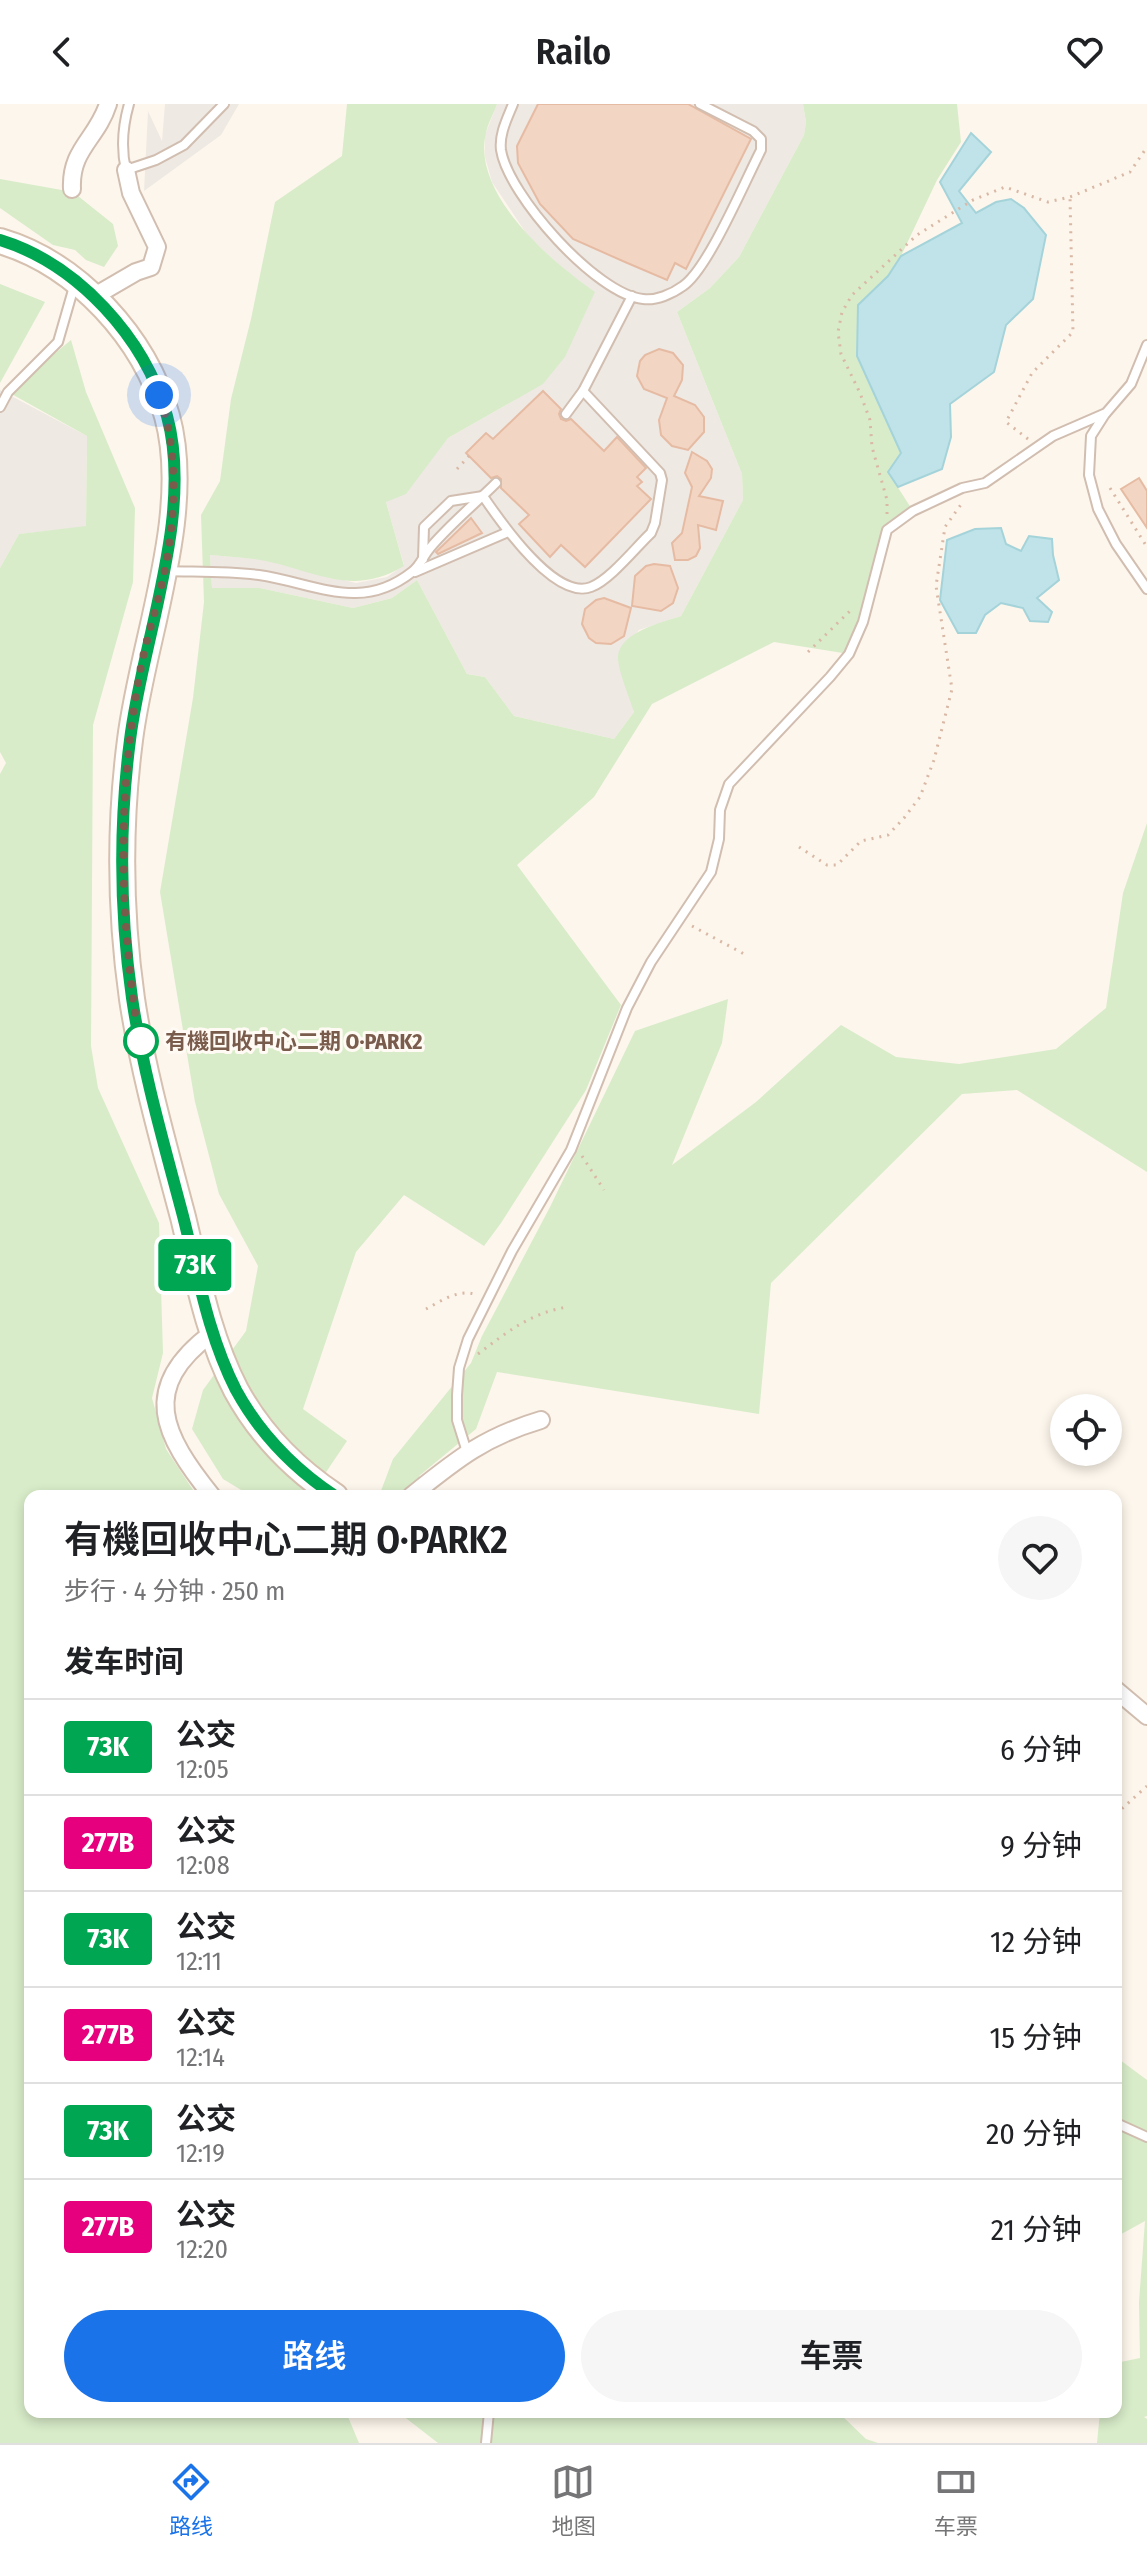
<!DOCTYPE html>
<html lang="zh">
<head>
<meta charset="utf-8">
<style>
	body { margin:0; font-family:"Fira Sans Condensed","Noto Sans SC",sans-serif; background:#f6f6f6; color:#202124; height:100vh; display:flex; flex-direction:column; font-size:30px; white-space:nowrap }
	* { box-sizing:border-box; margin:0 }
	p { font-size:26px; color:#757577 }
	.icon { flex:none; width:44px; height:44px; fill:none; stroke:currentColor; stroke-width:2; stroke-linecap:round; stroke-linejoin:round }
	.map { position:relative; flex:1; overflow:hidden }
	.side { position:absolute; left:24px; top:1386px; width:1098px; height:928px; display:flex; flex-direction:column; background:#fff; border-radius:16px; box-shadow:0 4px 12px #0003 }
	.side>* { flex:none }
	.badge { padding:0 16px; border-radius:6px; font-size:28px; line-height:52px }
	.fabs { position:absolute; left:1050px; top:1290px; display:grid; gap:16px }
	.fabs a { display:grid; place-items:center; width:72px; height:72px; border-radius:50%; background:#fff; box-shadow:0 4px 12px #0003; font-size:40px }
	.you { position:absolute; width:40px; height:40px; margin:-20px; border:6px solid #fff; border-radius:50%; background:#1a73e8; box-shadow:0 0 0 12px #1a73e833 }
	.map>.badge { position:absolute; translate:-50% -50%; box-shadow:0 0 0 4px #fff }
	h2 { padding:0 40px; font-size:30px; line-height:72px }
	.round { display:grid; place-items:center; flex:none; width:84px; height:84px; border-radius:42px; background:#f6f6f6 }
	.headline { display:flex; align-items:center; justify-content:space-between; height:136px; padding:0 40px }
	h1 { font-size:38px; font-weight:600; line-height:60px }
	.primary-button { display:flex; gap:16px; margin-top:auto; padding:16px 40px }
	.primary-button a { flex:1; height:92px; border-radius:48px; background:#1a73e8; color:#fff; font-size:32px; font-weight:600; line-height:92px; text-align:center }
	.primary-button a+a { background:#f6f6f6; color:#202124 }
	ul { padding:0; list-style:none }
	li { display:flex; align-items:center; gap:24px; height:96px; padding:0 40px; border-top:2px solid #e0e0e0 }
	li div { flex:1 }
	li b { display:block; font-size:30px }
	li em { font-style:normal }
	li .badge { min-width:88px; font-weight:700; text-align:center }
	header { display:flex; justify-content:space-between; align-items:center; height:104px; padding:0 40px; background:#fff; font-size:36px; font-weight:600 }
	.menu { display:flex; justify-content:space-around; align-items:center; height:112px; border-top:2px solid #e0e0e0; background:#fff; font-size:22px; color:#757577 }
	.menu a { display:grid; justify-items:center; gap:4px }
	.menu .active { color:#1a73e8 }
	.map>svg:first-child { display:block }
</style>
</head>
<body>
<header><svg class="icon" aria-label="back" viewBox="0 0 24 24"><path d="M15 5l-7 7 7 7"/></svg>Railo<svg class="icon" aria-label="heart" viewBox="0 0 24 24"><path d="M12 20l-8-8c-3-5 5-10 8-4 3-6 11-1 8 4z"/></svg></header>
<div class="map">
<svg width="1147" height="2339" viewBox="0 0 1147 2339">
	<rect width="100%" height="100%" fill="#fdf6ec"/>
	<!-- industrial -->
	<g fill="#efe9e4">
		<polygon points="165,0 239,0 221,31 144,87 148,7 162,37"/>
		<polygon points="497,0 803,0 806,18 804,31 739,153 710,184 677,208 742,370 743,396 681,512 639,526 618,552 634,608 614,635 514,612 485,573 467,570 417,476 392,494 353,504 260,484 212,484 210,451 260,455 356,479 387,473 404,461 386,398 448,334 515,296 594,188 567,168 528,132 492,78 485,53 485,31"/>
		<polygon points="0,286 87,332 86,423 19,430 0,464"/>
	</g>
	<!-- green -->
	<g fill="#d8ecc9">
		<path d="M 347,0 L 497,0 C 494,9 488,19 486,29 C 471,90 552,158 595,188 L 565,253 L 543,280 L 448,334 L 406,390 L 386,398 L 404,462 C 351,494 315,466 260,456 C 244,453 227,453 210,451 L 212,484 L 260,484 L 353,504 L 392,494 L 417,476 L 467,570 L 485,573 L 514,612 L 614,635 L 634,608 C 630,595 617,564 618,552 C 620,528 663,518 681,512 L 743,396 L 742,370 L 677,208 L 710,184 L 739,153 L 804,31 L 806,18 L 803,0 L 957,0 L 961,38 L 937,76 L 901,152 L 888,172 L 858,201 L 857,252 L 901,349 L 888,368 L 913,407 L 887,426 L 849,550 L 774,538 L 652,600 L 594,693 L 517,761 L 621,901 L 586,986 L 501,1119 L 484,1142 L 404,1091 L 356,1148 L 303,1305 L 347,1337 L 310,1392 L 251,1392 L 223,1375 L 192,1325 L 203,1286 L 246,1227 L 258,1162 L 219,1090 L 195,998 L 160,788 L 193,594 L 204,498 L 201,411 L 220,377 L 231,295 L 251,215 L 275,98 L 342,52 Z"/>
		<polygon points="0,75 73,88 113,120 118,142 104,163 86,156 75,146 53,141 0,104"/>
		<polygon points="0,180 45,198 0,279"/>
		<polygon points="71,236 86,288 135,404 133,478 93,621 91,942 98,984 159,1119 163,1249 152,1294 166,1345 197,1392 30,1392 30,2308 346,2308 359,2339 0,2339 0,670 6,659 0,648 0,464 19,430 86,422 87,332 8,288"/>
		<polygon points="1147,719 1147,1068 1017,986 962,990 771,1179 759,1310 497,1268 476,1325 419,1372 436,1392 379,1392 393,1355 471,1259 482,1232 550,1103 635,927 728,895 722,939 672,1061 756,998 841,921 896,953 959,960 1056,945 1106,904 1123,789"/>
		<polygon points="1116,1953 1147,1976 1147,2312 1144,2313 1147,2315 1147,2339 1097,2339 1100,2308 1116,2308 1116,2259 1140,2254 1139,2198 1145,2117 1116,2133"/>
		<polygon points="398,2308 838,2308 866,2335 878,2339 438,2339"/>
	</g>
	<!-- water -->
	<g fill="#bfe3e8" stroke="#a5d3da" stroke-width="2">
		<polygon points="971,29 991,48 959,87 976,109 996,98 1011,95 1024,104 1046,131 1033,195 1006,221 994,268 950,300 951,333 942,365 898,383 888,368 901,349 857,252 858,201 888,172 901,152 962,119 940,78"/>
		<polygon points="1001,424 1006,440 1021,447 1029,432 1052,435 1053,451 1059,476 1037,494 1052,508 1048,518 1030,517 1023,504 1001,499 985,511 976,529 958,529 940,496 947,436 975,425"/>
	</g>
	<!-- building -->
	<g fill="#f3d5c3" stroke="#e6bba3" stroke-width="2">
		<polygon points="538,0 688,0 751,35 686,165 675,159 667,176 625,158 573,135 540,100 518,59 517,42"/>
		<polygon points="659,245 673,249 683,261 682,276 674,292 695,301 704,313 704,328 688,346 672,342 661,331 659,316 667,294 644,285 637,272 640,257 645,251"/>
		<polygon points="543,287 561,305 559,310 561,315 566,317 571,315 604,347 617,333 646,364 637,373 642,378 637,382 651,395 585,463 561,441 550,453 519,420 529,411 501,384 501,375 497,372 491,374 466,349 486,329 493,335"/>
		<polygon points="692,348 707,357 712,365 711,374 699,392 723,397 716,426 698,421 700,444 696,452 688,456 675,456 672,439 682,429 692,383 685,369"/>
		<polygon points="1139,374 1147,387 1147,424 1121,385"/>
		<polygon points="471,414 482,429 438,450 436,448"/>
		<polygon points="654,460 670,462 678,484 673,499 661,507 632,502 635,472 646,462"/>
		<polygon points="604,494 631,504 624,532 611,540 596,539 589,534 582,520 585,505 596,496"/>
	</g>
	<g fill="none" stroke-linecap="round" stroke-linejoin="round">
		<!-- lane casing -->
		<g stroke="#d1beb0" stroke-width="12">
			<g id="lane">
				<path d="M 129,0 C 123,21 121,45 126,66 L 156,56 L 184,41 L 224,0"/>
				<path d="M 513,0 C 507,15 499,30 501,46 C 508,91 597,191 643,195 C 656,197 672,190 683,182 C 708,165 745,77 761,46 L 761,35 L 753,27 L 700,0"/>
				<polyline points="0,303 8,288 58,238 75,179"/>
				<polyline points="566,310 583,287 632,192"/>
				<polyline points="1105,310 1091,332 1089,371 1098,405 1116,440 1147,485"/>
				<path d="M 423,455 L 424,423 L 451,397 L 483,392 C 500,417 555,497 591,483 C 610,476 636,443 651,429 L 655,419 L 662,376 L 660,369 L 583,287"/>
				<path d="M 166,467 C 196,468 228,467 259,471 C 315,479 360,509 412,468 C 421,461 423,452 430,444 C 450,420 475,400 496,379"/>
				<polyline points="415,468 508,428"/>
				<polyline points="467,1348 457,1316 457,1291 459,1264 468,1235 512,1147 571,1046 627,904 651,858 711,768 719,735 720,706 729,680 830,573 849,550 863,518 887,426 913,407 962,384 985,379 1053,332 1106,309 1131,280 1147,241"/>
				<polyline points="1116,2019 1147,2033"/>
				<polyline points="486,2339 489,2308"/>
			</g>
		</g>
		<!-- street casing -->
		<g stroke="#d1beb0" stroke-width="20">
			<g id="street">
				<path d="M 72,85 C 70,45 97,35 108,0"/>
				<polyline points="93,193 136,168 151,163 157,143 131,89 126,66"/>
				<path d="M 212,1392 C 163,1331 138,1284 212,1229"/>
				<path d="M 411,1392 C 457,1355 484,1333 541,1316"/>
				<polyline points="1116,1586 1147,1612"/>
			</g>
		</g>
		<!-- secondary casing -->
		<g stroke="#d6c0b0" stroke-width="28">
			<path id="secondary" d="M 0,137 C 78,160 145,234 167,312 C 194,410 142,537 130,636 C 119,721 120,810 132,895 C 143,968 164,1041 183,1113 C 197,1171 208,1232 236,1286 C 260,1330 293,1364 335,1392"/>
		</g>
		<!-- path -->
		<g stroke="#d9b8a5" stroke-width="3" stroke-dasharray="2 6" stroke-linecap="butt">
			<polyline points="1028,335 1006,318 1032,269 1073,228 1070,93"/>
			<polyline points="457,365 469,352"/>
			<polyline points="1110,384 1147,443"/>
			<polyline points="887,410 887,396 872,343 870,316 860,289 841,250 838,228 842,208 852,191 917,131 973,96 1005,83 1048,98 1070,93 1130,68 1147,43"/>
			<polyline points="808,548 853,504"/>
			<polyline points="799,743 827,761 837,761 861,737 888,731 904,714 920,693 934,656 952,585 936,482 945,423 962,399"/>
			<polyline points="692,822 746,851"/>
			<polyline points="582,1052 604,1086"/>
			<path d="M 426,1205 C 441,1197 459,1184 477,1191"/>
			<path d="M 478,1250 C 507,1228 532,1208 568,1203"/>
			<polyline points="1116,1710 1147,1682"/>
		</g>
		<!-- lane -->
		<use href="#lane" stroke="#fff" stroke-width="8"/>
		<!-- street -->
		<use href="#street" stroke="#fff" stroke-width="16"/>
		<!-- secondary -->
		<use href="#secondary" stroke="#fff" stroke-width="24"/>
	</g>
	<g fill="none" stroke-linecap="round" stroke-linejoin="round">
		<!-- line casing -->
		<g stroke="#fff" stroke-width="18">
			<path id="line" d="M 0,136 C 78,160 145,234 167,312 C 194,410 142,537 130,636 C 119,721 120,810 132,894 C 143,968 164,1040 183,1112 C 198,1171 208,1231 236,1286 C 260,1330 293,1364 335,1392"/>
		</g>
		<!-- line -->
		<use href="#line" stroke="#00a651" stroke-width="12"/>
		<!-- walk -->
		<path stroke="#7a5c4d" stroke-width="8" stroke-dasharray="0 14.4" d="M 141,937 C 133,908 131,877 128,847 C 119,751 123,653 142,558 C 148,529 158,500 164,470 C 176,412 179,346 159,291"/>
	</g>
	<!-- markers -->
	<circle fill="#fff" stroke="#00a651" stroke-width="4" cx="141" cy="937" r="16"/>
	<g text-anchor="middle" stroke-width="6" stroke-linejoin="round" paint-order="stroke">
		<!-- stop labels -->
		<g font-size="22" font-weight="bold" fill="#7a5c4d" stroke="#fffaf3" text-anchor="start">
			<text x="165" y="945">有機回收中心二期 O·PARK2</text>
		</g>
	</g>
</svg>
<div class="fabs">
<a><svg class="icon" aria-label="locate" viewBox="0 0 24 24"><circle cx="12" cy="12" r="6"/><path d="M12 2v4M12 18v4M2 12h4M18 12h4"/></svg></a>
</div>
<div class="you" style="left:159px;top:291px"></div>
<b class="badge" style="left:195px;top:1161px;background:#00a651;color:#fff">73K</b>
<section class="side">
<div class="headline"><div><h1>有機回收中心二期 O·PARK2</h1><p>步行 · 4 分钟 · 250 m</p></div><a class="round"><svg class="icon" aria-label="heart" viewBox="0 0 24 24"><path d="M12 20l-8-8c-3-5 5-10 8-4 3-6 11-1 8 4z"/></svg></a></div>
<h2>发车时间</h2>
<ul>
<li><span class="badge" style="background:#00a651;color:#fff">73K</span><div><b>公交</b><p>12:05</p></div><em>6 分钟</em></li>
<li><span class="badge" style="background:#e6007e;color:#fff">277B</span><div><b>公交</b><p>12:08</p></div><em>9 分钟</em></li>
<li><span class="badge" style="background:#00a651;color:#fff">73K</span><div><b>公交</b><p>12:11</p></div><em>12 分钟</em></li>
<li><span class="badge" style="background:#e6007e;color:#fff">277B</span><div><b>公交</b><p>12:14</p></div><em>15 分钟</em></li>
<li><span class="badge" style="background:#00a651;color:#fff">73K</span><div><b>公交</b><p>12:19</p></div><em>20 分钟</em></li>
<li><span class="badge" style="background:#e6007e;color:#fff">277B</span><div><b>公交</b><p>12:20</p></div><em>21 分钟</em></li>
</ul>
<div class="primary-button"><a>路线</a><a>车票</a></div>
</section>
</div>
<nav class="menu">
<a class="active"><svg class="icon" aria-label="directions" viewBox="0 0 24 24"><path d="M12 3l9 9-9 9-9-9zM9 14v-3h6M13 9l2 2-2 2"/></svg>路线</a>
<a><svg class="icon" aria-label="map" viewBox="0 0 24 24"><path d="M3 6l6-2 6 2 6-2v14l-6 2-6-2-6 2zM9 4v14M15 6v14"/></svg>地图</a>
<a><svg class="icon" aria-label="tickets" viewBox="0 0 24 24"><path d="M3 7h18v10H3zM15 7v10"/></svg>车票</a>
</nav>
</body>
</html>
